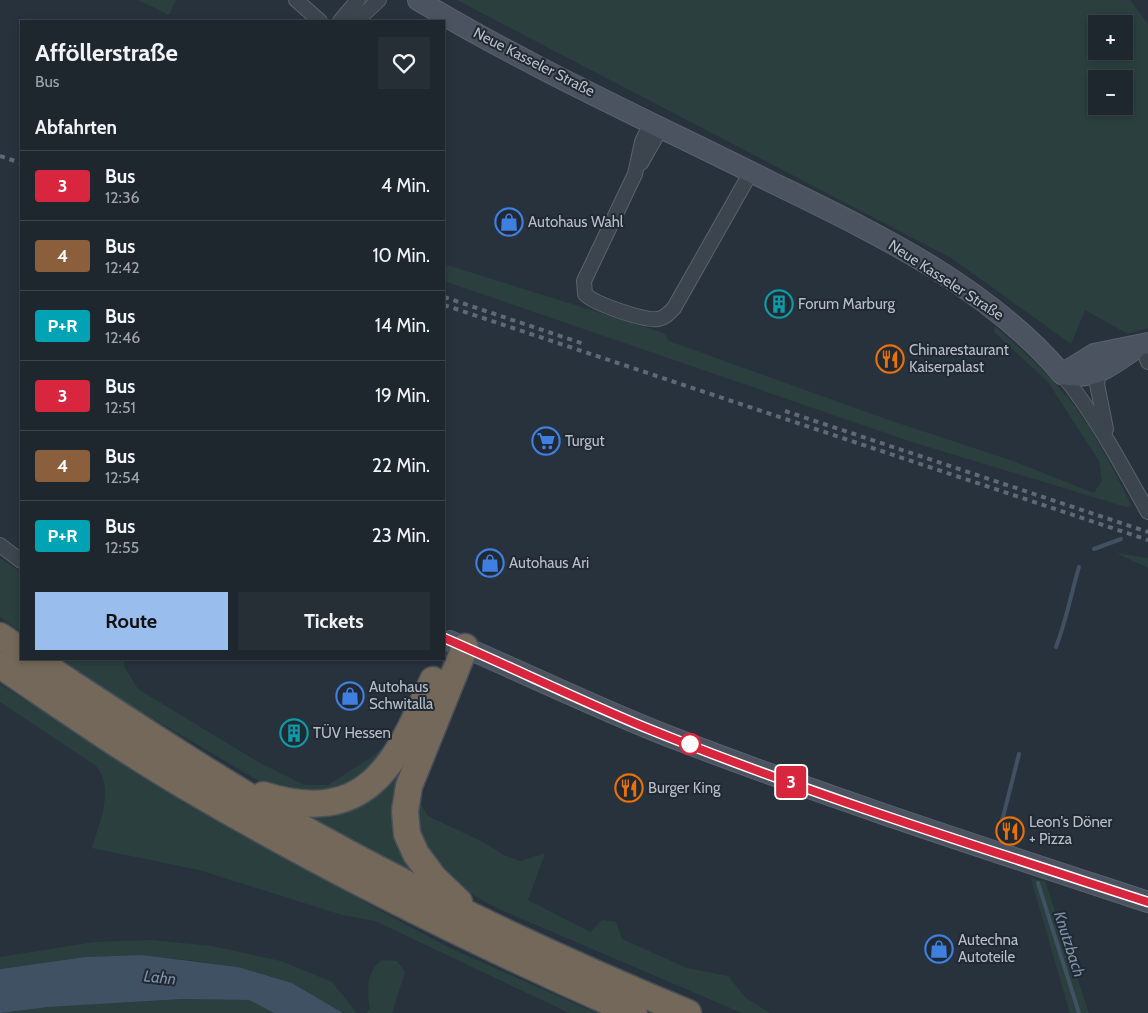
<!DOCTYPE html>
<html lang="de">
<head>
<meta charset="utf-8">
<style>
	body { margin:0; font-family:Cabin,sans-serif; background:#262e36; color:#f1f3f6; height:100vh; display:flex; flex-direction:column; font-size:19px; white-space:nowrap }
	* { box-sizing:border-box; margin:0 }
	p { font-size:16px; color:#a1a5aa }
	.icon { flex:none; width:28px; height:28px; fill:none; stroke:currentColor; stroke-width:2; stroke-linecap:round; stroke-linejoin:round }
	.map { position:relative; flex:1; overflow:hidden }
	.sheet { position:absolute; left:20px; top:20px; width:425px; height:640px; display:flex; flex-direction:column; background:#1e262e; border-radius:0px; box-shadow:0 2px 8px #0003,0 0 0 1px #3c434a }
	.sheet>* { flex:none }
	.badge { padding:0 10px; border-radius:4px; font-size:18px; line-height:32px }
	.fabs { position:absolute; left:1088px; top:15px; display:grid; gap:10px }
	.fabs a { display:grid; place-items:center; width:45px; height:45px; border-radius:0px; background:#1e262e; box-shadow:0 2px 8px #0003,0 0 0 1px #3c434a; font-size:25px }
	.map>.badge { position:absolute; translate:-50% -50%; box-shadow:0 0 0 2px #fff }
	h2 { padding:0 15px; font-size:19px; line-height:45px }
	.round { display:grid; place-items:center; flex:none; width:52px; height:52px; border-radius:0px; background:#262e36 }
	.head { display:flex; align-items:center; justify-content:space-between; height:85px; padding:0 15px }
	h1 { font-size:24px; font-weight:800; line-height:38px }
	.action { display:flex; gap:10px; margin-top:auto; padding:10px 15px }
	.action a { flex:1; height:58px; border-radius:0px; background:#99bded; color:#111; font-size:20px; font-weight:800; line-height:58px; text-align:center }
	.action a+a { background:#262e36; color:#f1f3f6 }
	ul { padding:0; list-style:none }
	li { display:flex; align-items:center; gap:15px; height:70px; padding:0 15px; border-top:1px solid #3c434a }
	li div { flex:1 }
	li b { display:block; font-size:19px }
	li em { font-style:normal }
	li .badge { min-width:55px; font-weight:700; text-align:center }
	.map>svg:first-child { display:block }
</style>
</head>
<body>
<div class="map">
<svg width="1148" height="1013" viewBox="0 0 1148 1013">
	<rect width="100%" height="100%" fill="#28323d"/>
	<!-- green -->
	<g fill="#2b3f3f" fill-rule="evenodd">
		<polygon points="138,0 176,0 169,15"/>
		<path d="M 457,0 L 1130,0 L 1148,24 L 1148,328 L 1128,334 L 1085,310 L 1071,344 L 951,258 ZM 1096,24 L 1124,24 L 1124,51 L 1096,51 ZM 1096,79 L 1124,79 L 1124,106 L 1096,106 Z"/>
		<path d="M 444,264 L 664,333 L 669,341 L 886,419 L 1013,461 L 1094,493 L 1102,480 L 1099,461 L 1048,382 L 994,332 L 995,326 C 1022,350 1050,375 1073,404 C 1097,435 1114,472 1132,506 L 1126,507 L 912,442 L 444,281 Z"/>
		<polygon points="1116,553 1148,558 1148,568"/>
		<polygon points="0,558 21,572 21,632 0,617"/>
		<polygon points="60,659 125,659 124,666 138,689 258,762 304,785 328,785 372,757 388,743 379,765 326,796 281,794 118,698"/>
		<path d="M 0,684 L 111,755 L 370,905 L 448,947 L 596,1013 L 569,1013 L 375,921 L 342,915 L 199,870 L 92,848 C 99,823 116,787 95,765 L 0,702 Z"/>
		<polygon points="410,759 418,874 302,812"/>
		<path d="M 416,796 L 428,816 L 483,842 L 504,855 L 520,861 L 545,853 L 528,900 L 590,932 L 602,920 L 616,922 L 622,939 L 687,968 L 728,976 L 746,998 L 770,1013 L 742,1013 L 501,910 C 466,892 431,874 417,834 C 413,824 416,807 416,796 Z"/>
		<polygon points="1031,879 1045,881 1089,1013 1070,1013"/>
		<polygon points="151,940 212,946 281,961 332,982 357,1013 343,1013 292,983 238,967 195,961 142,955 85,957 0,969 0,957 94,942"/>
		<path d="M 382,960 L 397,961 L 405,972 L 392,1013 L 366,1013 L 370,1008 C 367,990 366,971 382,960 Z"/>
		<polygon points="182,999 249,1000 274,1013 0,1013 49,1007"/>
	</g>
	<!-- water -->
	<polygon fill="#405164" points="142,955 238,967 292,983 343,1013 274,1013 249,1000 182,999 49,1007 0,1013 0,969 85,957"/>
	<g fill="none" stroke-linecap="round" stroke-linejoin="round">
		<!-- stream -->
		<g stroke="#405164" stroke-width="4">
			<polyline points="1094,549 1121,539"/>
			<path d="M 1056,647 C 1066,621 1071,594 1079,567"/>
			<polyline points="1002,821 1019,754"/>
			<polyline points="1038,883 1079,1013"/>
		</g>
		<!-- street casing -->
		<g stroke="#5a626b" stroke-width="16">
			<g id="street">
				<polyline points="296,0 320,21"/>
				<polyline points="340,21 358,0"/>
				<polyline points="348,21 365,13 379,0"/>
				<path d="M 651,123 L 642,142 L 635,174 L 584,281 L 585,294 C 594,304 645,321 658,319 C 665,318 669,313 674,308 L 751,172"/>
				<polyline points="641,163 661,128"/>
				<polyline points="1142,345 1148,362"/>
				<polyline points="1099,373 1097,384 1106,429"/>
				<path d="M 1062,374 C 1096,416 1121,464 1148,512"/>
				<polyline points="0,545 21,561"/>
			</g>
		</g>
		<!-- secondary casing -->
		<g stroke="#5a626b" stroke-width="22">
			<g id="secondary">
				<path d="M 418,0 C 531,68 653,123 771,182 C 875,233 985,284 1062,374"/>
				<polyline points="1062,374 1094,354 1148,343"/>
				<path d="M 1062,374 C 1097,380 1106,368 1134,350"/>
				<path d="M 450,641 C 523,672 594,707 668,736 C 826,797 987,849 1148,902"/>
			</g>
		</g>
		<!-- highway casing -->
		<g stroke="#474f58" stroke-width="29">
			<g id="highway">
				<polyline points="0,636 21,650"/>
				<path d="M 34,659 C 126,719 217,780 313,834 C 434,901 560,960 688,1013"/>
				<path d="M 0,665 C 62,707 125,751 190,789 C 333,873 482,946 634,1013"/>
				<path d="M 263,795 C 369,828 396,762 433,680"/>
				<polyline points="459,902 434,878 416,854 407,834 405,811 409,786 465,647"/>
			</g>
		</g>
		<!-- street -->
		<use href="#street" stroke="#3c444e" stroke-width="14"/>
		<!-- secondary -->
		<use href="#secondary" stroke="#4b5360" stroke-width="20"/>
		<!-- highway -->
		<use href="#highway" stroke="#73685a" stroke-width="26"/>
		<!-- rail -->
		<g stroke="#5f6874" stroke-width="4" stroke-dasharray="5 5" stroke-linecap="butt">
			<polyline points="0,156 21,163"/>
			<polyline points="444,297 584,344"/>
			<polyline points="444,305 1148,540"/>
			<polyline points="785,411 1148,532"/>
		</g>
	</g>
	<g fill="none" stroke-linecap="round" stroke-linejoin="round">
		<!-- line casing -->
		<g stroke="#fff" stroke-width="11">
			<path id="line" d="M 444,638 C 511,667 577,699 644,727 C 809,794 979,847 1148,902"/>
		</g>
		<!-- line -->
		<use href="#line" stroke="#d7263d" stroke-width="8"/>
	</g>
	<!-- icons -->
	<defs>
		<g id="shop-ring" transform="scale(1.4375)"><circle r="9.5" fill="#212933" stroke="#3f7fe0" stroke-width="1.5"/><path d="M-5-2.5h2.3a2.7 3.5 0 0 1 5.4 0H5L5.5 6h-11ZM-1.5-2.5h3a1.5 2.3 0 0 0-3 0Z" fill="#3f7fe0"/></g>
		<g id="building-ring" transform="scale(1.4375)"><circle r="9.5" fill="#212933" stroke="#0f9aa8" stroke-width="1.5"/><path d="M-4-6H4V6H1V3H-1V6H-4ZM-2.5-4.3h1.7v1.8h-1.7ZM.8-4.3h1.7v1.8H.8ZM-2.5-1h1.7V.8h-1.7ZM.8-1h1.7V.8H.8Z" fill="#0f9aa8"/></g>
		<g id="restaurant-ring" transform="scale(1.4375)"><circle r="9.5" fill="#212933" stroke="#e8710a" stroke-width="1.5"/><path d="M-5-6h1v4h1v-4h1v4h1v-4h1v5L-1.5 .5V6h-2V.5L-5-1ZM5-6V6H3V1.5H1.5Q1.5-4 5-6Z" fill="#e8710a"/></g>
		<g id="supermarket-ring" transform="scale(1.4375)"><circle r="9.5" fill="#212933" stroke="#3f7fe0" stroke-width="1.5"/><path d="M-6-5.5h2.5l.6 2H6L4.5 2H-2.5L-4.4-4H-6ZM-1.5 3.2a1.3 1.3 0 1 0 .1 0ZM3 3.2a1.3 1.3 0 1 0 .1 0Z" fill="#3f7fe0"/></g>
	</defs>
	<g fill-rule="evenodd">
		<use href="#shop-ring" x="509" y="222"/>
		<use href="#building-ring" x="779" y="304"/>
		<use href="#restaurant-ring" x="890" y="359"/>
		<use href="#supermarket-ring" x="546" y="441"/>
		<use href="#shop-ring" x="490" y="563"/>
		<use href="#shop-ring" x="350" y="696"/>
		<use href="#building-ring" x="294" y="733"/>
		<use href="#restaurant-ring" x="629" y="788"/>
		<use href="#restaurant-ring" x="1010" y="831"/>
		<use href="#shop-ring" x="939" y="949"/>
	</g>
	<!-- markers -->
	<circle fill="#fff" stroke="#d7263d" stroke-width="2.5" cx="690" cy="744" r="10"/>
	<g text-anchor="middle" stroke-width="4" stroke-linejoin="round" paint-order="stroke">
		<!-- street labels -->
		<g font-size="15" fill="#b8bfc8" stroke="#212933">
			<text transform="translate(534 62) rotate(27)" y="5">Neue Kasseler Straße</text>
			<text transform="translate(946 280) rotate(33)" y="5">Neue Kasseler Straße</text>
		</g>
		<!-- poi labels -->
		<g font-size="15" fill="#b8bfc8" stroke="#212933" text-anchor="start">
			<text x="528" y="227">Autohaus Wahl</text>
			<text x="798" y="309">Forum Marburg</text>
			<text x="909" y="355">Chinarestaurant<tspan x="909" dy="17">Kaiserpalast</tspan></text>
			<text x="565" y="446">Turgut</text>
			<text x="509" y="568">Autohaus Ari</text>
			<text x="369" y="692">Autohaus<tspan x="369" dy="17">Schwitalla</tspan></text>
			<text x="313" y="738">TÜV Hessen</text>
			<text x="648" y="793">Burger King</text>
			<text x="1029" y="827">Leon's Döner<tspan x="1029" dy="17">+ Pizza</tspan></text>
			<text x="958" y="945">Autechna<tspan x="958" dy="17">Autoteile</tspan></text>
		</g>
		<!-- water labels -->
		<g font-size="16" font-style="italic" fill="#7d91a8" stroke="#212933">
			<text transform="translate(1070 944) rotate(72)" y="6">Knutzbach</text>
			<text transform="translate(160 977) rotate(6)" y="6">Lahn</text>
		</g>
	</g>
</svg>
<div class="fabs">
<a>+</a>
<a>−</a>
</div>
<b class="badge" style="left:791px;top:782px;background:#d7263d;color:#fff">3</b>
<section class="sheet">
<div class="head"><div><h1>Afföllerstraße</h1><p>Bus</p></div><a class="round"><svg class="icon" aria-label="heart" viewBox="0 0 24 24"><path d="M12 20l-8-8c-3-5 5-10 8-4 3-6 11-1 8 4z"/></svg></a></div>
<h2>Abfahrten</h2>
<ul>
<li><span class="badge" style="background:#d7263d;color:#fff">3</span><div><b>Bus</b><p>12:36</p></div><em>4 Min.</em></li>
<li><span class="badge" style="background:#8b5e3c;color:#fff">4</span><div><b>Bus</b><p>12:42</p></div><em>10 Min.</em></li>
<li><span class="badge" style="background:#00a3b4;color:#fff">P+R</span><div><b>Bus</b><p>12:46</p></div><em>14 Min.</em></li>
<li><span class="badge" style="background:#d7263d;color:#fff">3</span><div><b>Bus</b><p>12:51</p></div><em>19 Min.</em></li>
<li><span class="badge" style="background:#8b5e3c;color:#fff">4</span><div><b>Bus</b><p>12:54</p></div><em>22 Min.</em></li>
<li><span class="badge" style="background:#00a3b4;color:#fff">P+R</span><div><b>Bus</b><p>12:55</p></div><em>23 Min.</em></li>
</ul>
<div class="action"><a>Route</a><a>Tickets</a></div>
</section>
</div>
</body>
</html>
